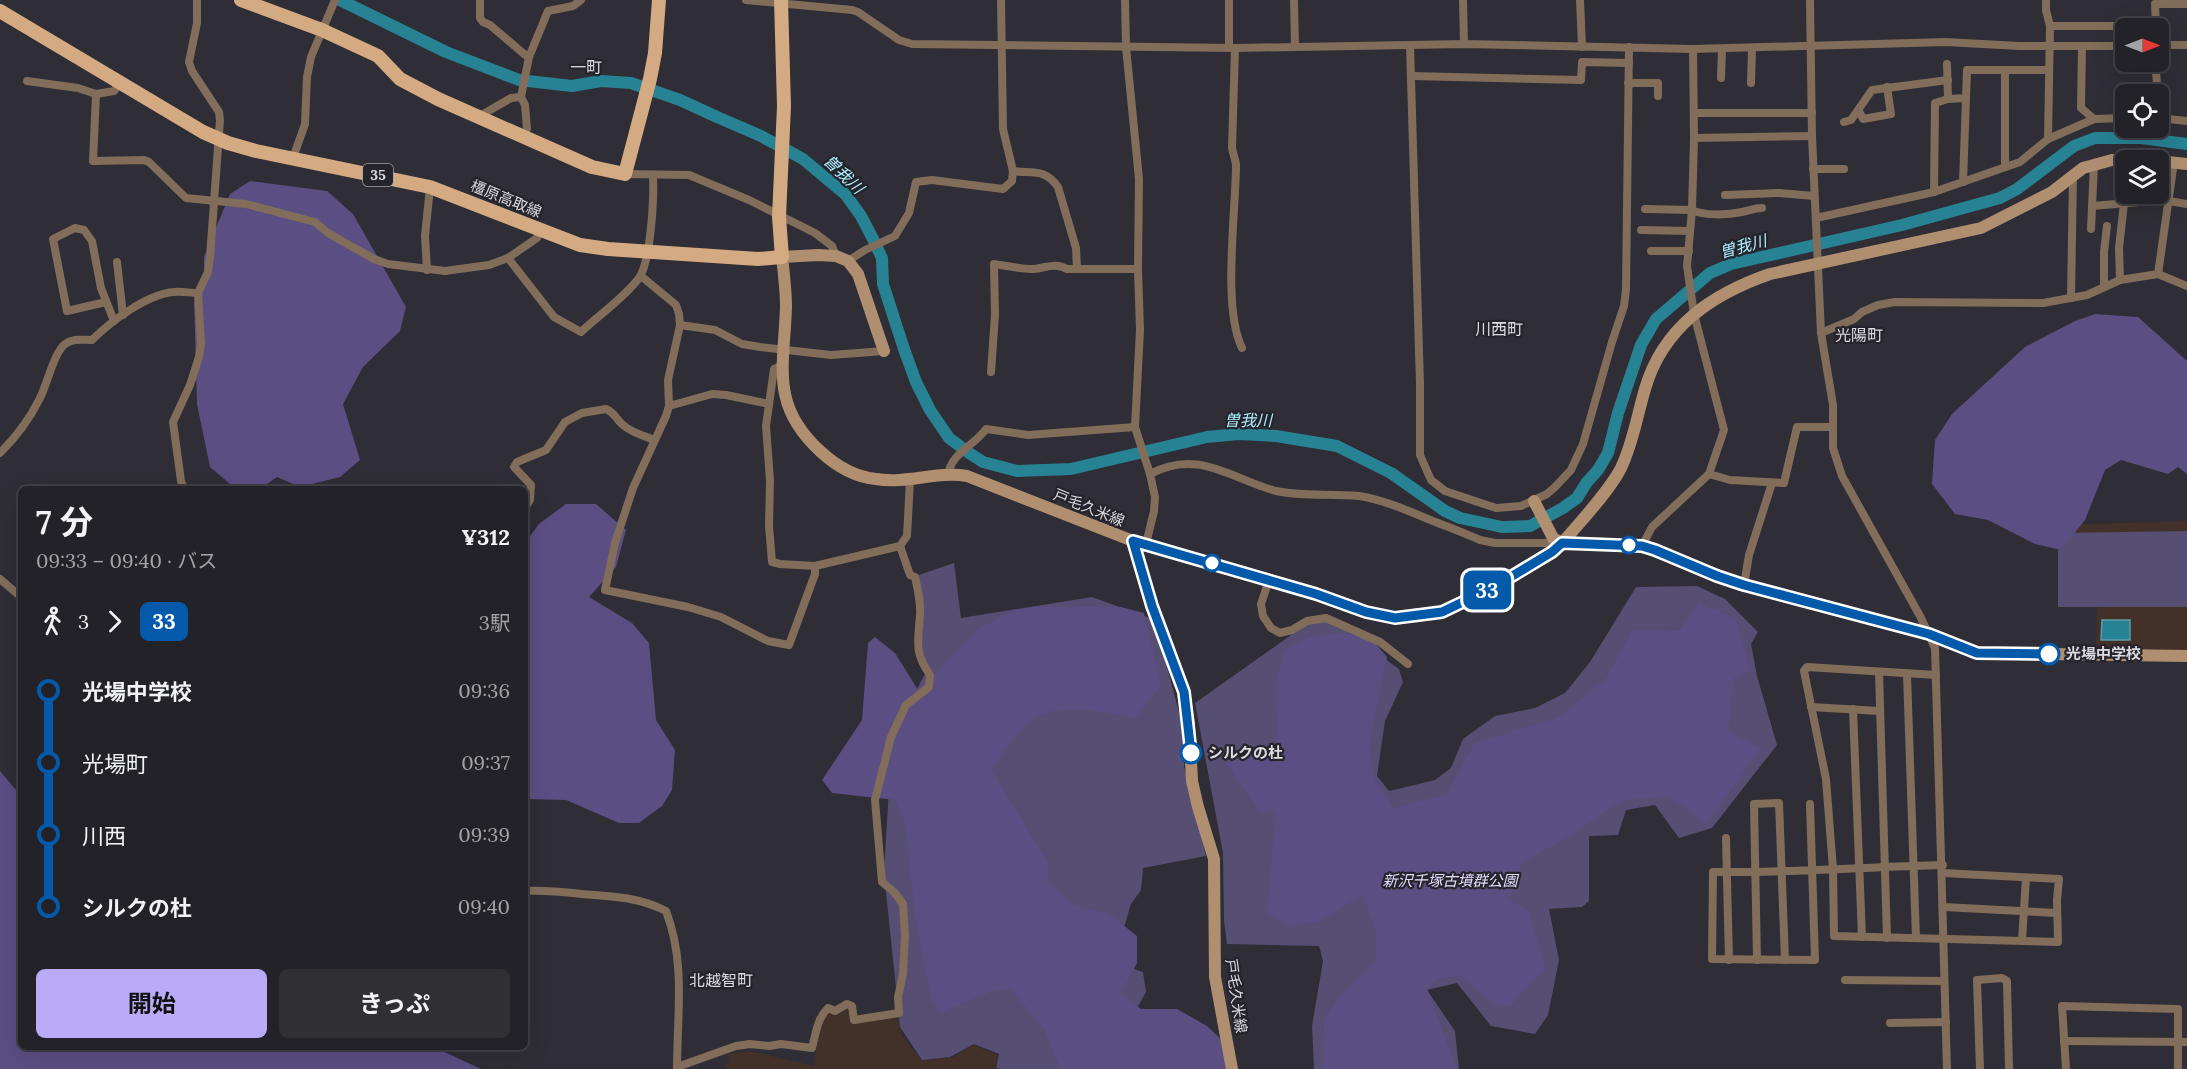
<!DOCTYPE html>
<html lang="ja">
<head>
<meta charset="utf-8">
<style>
	body { margin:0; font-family:Lora,"Noto Sans JP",serif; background:#2f2f34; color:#f1f3f6; height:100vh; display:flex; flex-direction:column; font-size:22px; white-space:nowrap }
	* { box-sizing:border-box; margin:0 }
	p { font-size:20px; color:#a3a4a8 }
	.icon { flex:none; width:33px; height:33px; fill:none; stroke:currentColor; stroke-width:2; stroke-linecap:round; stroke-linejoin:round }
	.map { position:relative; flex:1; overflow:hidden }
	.sheet { position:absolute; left:18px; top:486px; width:510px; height:564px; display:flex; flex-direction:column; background:#232228; border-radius:9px; box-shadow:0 6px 24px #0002,0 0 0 2px #403f45 }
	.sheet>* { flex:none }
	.badge { padding:0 12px; border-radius:9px; font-size:21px; line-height:39px }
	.needle { width:39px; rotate:90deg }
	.controls { position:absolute; left:2115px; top:18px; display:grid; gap:12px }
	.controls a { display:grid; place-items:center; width:54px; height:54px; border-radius:9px; background:#232228; box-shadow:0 6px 24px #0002,0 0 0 2px #403f45; font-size:30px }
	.map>.badge { position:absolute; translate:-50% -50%; box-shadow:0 0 0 3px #fff }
	.legs { display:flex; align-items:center; gap:9px; height:66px; padding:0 18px; font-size:20px }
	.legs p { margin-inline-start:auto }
	.head { display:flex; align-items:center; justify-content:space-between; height:102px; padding:0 18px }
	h1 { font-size:33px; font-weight:700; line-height:45px }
	.button { display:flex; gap:12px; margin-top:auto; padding:12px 18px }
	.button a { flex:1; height:69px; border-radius:9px; background:#b9abf7; color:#111; font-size:24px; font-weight:700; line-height:69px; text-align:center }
	.button a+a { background:#2f2f34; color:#f1f3f6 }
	ul { padding:0 18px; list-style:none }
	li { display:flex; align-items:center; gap:21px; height:72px; font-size:22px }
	li i { display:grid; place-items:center; width:9px; height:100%; margin:0 8px; background:currentColor }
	li i::after { content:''; width:15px; height:15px; margin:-8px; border:4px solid; border-radius:50%; background:#232228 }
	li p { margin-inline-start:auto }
	li:first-child i { background:linear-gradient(#0000 50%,currentColor 0) }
	li:last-child i { background:linear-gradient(currentColor 50%,#0000 0) }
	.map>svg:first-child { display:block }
</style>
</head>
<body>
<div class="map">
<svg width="2187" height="1069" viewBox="0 0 2187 1069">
	<rect width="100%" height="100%" fill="#2f2d35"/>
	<!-- education -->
	<g fill="#433129">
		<polygon points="2187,521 2187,651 2096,649 2097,607 2058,607 2058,525"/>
		<polygon points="849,1007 850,1023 897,1016 902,1036 922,1061 954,1057 973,1045 998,1055 995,1068 996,1069 729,1069 725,1066 729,1060 727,1054 750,1051 814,1066 820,1026 826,1015 831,1014 838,1015"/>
	</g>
	<!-- green -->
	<g fill="#574e73">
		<polygon points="2187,531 2187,607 2058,607 2058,533"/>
		<polygon points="954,563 961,618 1092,597 1155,620 1184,732 1184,766 1206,856 1143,868 1141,890 1131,904 1122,934 1119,964 1143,972 1146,992 1135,1012 1217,1069 1000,1069 996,1068 999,1054 974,1044 950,1057 922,1060 900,1027 884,873 892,736 926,672 921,652 919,575"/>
		<polygon points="1697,586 1725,599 1758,632 1751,644 1757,676 1777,745 1712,828 1679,838 1655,805 1626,810 1618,835 1589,836 1589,901 1582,907 1549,909 1559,960 1548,1015 1535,1034 1491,1026 1457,983 1427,990 1455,1031 1459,1069 1314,1069 1312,1026 1323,961 1319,946 1227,944 1224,921 1223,853 1195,703 1315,618 1336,623 1399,669 1403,682 1385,721 1377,776 1389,791 1435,780 1451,768 1463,739 1495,716 1535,708 1565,693 1590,662 1636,587"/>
	</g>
	<!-- forest -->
	<g fill="#5b4e83">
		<polygon points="250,181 327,191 353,214 406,307 400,331 363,367 343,404 360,460 340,477 300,487 277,477 267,484 230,484 210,467 197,404 194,301 204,281 204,257 230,194"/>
		<polygon points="2095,314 2138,317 2187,361 2187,474 2178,467 2168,474 2121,460 2105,470 2085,520 2061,550 2035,544 1988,520 1955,514 1932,484 1935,440 1952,414 2025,347 2075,321"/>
		<polygon points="566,504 596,504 626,530 616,567 589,597 632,623 649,643 656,720 675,750 672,790 662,806 639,823 619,823 566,800 525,799 525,543 539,524"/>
		<polygon points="1699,603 1736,618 1750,669 1734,678 1728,731 1761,748 1706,824 1669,796 1623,800 1570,836 1522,863 1508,899 1528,910 1546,969 1510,1006 1493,1003 1460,976 1437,979 1427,989 1457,1069 1323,1069 1324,1019 1340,996 1376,963 1375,926 1362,895 1318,922 1287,925 1267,913 1276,812 1260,812 1226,763 1277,743 1276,684 1284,650 1310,637 1344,633 1370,637 1387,657 1369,747 1375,781 1394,808 1447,794 1474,743 1557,718 1605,680 1633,629 1679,631"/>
		<path d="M 1035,607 L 1121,607 L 1144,613 L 1161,686 L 1135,718 C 1098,712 1053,697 1023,728 C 1011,741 1002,756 991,769 L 1048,863 L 1048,883 L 1074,906 L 1108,913 L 1137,936 L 1137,963 L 1121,993 L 1141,1009 L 1177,1009 L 1207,1026 L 1224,1042 L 1227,1069 L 1060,1069 L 1044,1029 L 1011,989 L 998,989 L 941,1012 L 931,999 L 915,916 L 905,823 L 895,800 L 832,793 L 822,780 L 862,720 L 868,643 L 875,637 L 895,653 L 918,690 L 981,627 L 1015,610 Z"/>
		<polygon points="0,771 21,796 21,1047 90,1047 93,1050 98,1047 434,1047 481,1069 0,1069"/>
	</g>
	<!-- water -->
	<polygon fill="#278293" stroke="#5d9caa" stroke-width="1.5" points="2102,620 2130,620 2130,640 2101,640"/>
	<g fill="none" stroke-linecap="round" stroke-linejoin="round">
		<!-- river -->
		<polyline stroke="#278293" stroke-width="12" points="340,0 446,52 519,80 572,86 601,81 631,83 680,100 717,117 761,136 803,159 846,195 861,216 873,239 882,258 883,284 904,349 916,382 930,410 949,438 969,453 983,462 1017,471 1071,469 1207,437 1239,434 1276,436 1337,446 1391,473 1445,511 1460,518 1502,527 1530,526 1563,508 1577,498 1587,482 1598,470 1608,453 1618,413 1641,345 1656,319 1710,273 1731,264 1902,225 2000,198 2017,189 2074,146 2095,138 2141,138 2187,144"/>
		<!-- street -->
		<g stroke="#816d5a" stroke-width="8">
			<polyline points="480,0 480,18 483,22 490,25 524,54 529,57"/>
			<polyline points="746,0 852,10 858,12 899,40 912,44 1235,48 1464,44 1693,49 1946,42 2019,46 2126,46"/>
			<polyline points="1125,0 1126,47 1139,179 1138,269 1140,330 1135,427 1150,474 1155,497 1154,511 1146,544"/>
			<polyline points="1229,0 1229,47"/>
			<polyline points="1294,0 1295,47"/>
			<polyline points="1463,0 1464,44"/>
			<polyline points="1580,0 1582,47"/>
			<polyline points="1810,0 1812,136 1821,333 1833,405 1833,448 1842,476 1920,616 1935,648 1947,1069"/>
			<polyline points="2046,0 2046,10 2050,26 2048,139"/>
			<polyline points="2050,26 2156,26"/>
			<polyline points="2156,28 2155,4 2187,4"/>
			<polyline points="1410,45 1420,384 1420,455 1431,480 1445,491 1496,508 1521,506 1547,494 1555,487 1571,470 1583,444 1612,342 1624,306 1626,290 1629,47"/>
			<polyline points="2158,45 2187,45"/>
			<polyline points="2082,46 2081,108 2094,119"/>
			<path d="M 1235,48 L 1232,148 L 1236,164 C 1236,212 1222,307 1242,348"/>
			<polyline points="2155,62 2158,94"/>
			<polyline points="1947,64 1948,99"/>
			<polyline points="2005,70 2005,167"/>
			<polyline points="1411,76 1581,80 1582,62 1629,63"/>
			<polyline points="1721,78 1722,49"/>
			<polyline points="27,81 78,88 96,94"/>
			<polyline points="121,82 114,91 96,94 93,161 144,160 149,162 186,198 246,204 315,222 328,233 374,259 388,264 445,271 489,265 508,258 521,249 537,238 540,231"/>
			<polyline points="1628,83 1658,83 1658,96"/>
			<polyline points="1751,83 1752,48"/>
			<polyline points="1859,111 1863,119 1891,114 1887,87"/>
			<polyline points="1694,113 1812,113"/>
			<polyline points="478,117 511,98 521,97"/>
			<polyline points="2158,118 2187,121"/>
			<polyline points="1844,122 1851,120 1872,90 1948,80"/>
			<polyline points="524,136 527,129 525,105 521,97 529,57 548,11 573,6 581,0"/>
			<polyline points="1694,138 1812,136"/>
			<polyline points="293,158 305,124 307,77 311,57 335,0"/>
			<polyline points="1813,169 1844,169"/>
			<path d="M 1013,171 C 1033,174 1045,168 1058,187 L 1076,248 L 1077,268"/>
			<polyline points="625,174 689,175 749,200 815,233 832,246 836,256"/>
			<polyline points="1963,182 1967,70 2049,70"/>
			<polyline points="1934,192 1935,103 1948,99 1966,98"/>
			<polyline points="1725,195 1779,193 1814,196"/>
			<polyline points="2092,206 2163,200 2187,204"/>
			<path d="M 1645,209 L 1692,210 C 1704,216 1728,215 1742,212 C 1749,211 1754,208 1762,208"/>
			<polyline points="1816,218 1934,192 2020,162 2048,139 2094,119 2126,118"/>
			<polyline points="2091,229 2094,164"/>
			<polyline points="1641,230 1690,231"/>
			<polyline points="1651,251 1689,251"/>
			<path d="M 508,258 L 554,317 L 581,332 C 600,314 623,299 639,278 C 651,261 654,197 653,176"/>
			<polyline points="848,261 865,250 895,236 909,213 916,182 932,180 1003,189 1012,181 1013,171 1003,129 1001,0"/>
			<polyline points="117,262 123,315"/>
			<polyline points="427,270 425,236 430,187"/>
			<polyline points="2158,274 2174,162"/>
			<polyline points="641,276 676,305 679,314 680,325 668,380 669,406 666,416 633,488 615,543 605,590 688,607 721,617 768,641 789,645 815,574 815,566"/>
			<polyline points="2120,280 2119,248 2124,203"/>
			<polyline points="2104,287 2104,252 2107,226"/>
			<polyline points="2071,298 2073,175"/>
			<polyline points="106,302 67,311 53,239 75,228 84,230 92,241 101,288 114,321"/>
			<polyline points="680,325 715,330 742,344 760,347 831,355 884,351"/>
			<polyline points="1821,333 1854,319 1862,312 1878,305 1895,302 2043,303 2087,295 2120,280 2158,274 2187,286"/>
			<polyline points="782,365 774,369 766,426 770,480 769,526 772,562 780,564 815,566 900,546 907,536 910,480"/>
			<path d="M 991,372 L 995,315 L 994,264 C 1007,266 1021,269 1033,269 C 1046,268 1055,262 1067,269 L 1138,269"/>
			<polyline points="669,406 712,394 726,395 769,404"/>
			<path d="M 0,453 C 16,437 29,420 39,400 C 47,386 53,354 65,344 C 73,338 82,340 92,340 C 110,322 147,294 174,292 C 182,291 190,293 198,293"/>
			<path d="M 1150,474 C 1198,448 1231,479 1276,491 C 1303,497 1332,493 1359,496 C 1385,500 1408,511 1433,521 C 1448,527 1464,533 1480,540 L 1495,543 L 1562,543"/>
			<polyline points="1709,474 1730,480 1784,483 1797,427 1832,427"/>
			<path d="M 948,475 C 951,453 974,446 986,429 L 1028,435 L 1135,427"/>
			<polyline points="184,489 181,481 173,422 190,385 199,357 201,344 198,293 208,272 210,257 220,120 219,112 192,71 189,62 197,23 197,0"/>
			<path d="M 525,508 L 530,500 L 531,485 L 514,467 L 517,462 L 546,450 L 565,422 L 582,413 L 606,409 C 615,413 616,419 623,425 C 632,433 644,436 655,440"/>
			<polyline points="1642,546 1652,527 1709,474 1724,430 1694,314 1687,266 1692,210 1694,138 1693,49"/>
			<polyline points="0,579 21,597"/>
			<polyline points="1269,580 1261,604 1263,616 1271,628 1280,633 1292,630 1307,621 1326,618 1380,642 1408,664"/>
			<polyline points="1744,585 1749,555 1772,483"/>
			<polyline points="1879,672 1887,938"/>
			<polyline points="1907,674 1916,938"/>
			<polyline points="1936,675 1807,667 1804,671 1826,779 1833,869 1834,936 2058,942 2057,900 2059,879 1943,873"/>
			<polyline points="1811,707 1879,711"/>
			<polyline points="1853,709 1862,937"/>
			<path d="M 1810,804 L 1815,960 L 1712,959 L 1713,872 C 1789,873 1866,867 1943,865"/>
			<polyline points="1726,838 1729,960"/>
			<path d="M 525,891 C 544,890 563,892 582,894 C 611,896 639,897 666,911 C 686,963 677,1015 677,1069"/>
			<polyline points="1944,907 2057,913"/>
			<polyline points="2022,941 2026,878"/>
			<polyline points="1757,960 1754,804 1779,803 1785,960"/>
			<polyline points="1845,980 1944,981"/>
			<polyline points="1890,1023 1946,1022"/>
			<polyline points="2064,1041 2187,1042"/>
			<path d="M 677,1067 L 736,1046 L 750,1044 L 769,1046 L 781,1044 L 812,1048 C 816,1033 817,1019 828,1008 L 835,1011 L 847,1004 L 852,1006 L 854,1020 L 899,1013 L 898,997 L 903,974 L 905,935 L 903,904 L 894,892 L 882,882 L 875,800 L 891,737 L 906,705 L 929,687 L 930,675 C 914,653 918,641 920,615 C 921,602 918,590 915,577 L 910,575 L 900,546"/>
			<polyline points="1980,1069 1977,980 2002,978 2007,981 2009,1069"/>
			<polyline points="2066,1069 2062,1006 2178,1009 2178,1069"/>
		</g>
		<!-- secondary -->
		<g stroke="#b08f71" stroke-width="12">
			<polyline points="2158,161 2187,164"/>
			<path d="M 884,351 L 858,274 L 848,261 L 836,256 L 818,255 L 782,257 C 784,274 786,291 786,307 C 784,367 770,405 820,451 C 835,465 855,477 876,479 C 907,484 937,471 967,476 L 1133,541 L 1316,594 L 1366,612 L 1395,618 L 1442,612 L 1494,587 L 1552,552 L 1562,543 C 1579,524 1610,490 1621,468 C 1633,443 1637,416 1645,389 C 1663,327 1712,294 1770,274 L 1981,228 L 2052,192 L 2083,168 L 2112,160 L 2151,160"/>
			<polyline points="1534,501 1553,538 1562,543 1642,546 1744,585 1929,634 1977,653 2187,656"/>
			<polyline points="1133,541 1152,606 1184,692 1189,723 1192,781 1198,807 1214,859 1215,977 1232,1069"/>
		</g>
		<!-- primary -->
		<g stroke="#d4aa82" stroke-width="14">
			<polyline points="241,0 322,30 378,56 400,79 438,99 592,167 625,174 650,79 655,53 659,0"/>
			<polyline points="0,11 203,132 228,143 256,151 430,187 580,245 608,249 758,259 782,257 779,217 784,106 781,0"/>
		</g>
	</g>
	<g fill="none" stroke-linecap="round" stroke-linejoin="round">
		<!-- line-1 casing -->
		<g stroke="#fff" stroke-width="14">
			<polyline id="line-1" points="1191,753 1184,692 1152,606 1133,541 1316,594 1366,612 1395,618 1442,612 1494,587 1552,552 1562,543 1642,546 1655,550 1717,576 1744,585 1929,634 1977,653 2049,654"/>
		</g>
		<!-- line-1 -->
		<use href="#line-1" stroke="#045aaa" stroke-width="9"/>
	</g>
	<!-- markers -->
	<g fill="#fff" stroke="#045aaa" stroke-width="3">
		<circle cx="1629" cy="545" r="8"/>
		<circle cx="1212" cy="563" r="8"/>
		<circle cx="2049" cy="654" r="10"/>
		<circle cx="1191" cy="753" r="10"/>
	</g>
	<g text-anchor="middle" stroke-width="4.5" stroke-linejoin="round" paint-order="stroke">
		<!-- shield labels -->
		<rect fill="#25232b" stroke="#a4a3a9" stroke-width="1.5" x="363" y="164" width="30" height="22" rx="4.5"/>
		<g font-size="14" font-weight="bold" fill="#dbdadf">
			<text x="378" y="180">35</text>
		</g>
		<!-- street labels -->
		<g font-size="15" fill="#dbdadf" stroke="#25232b">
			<text transform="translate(506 199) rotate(22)" y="5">橿原高取線</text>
			<text transform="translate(1089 508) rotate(22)" y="5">戸毛久米線</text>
			<text transform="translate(1236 996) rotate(82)" y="5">戸毛久米線</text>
		</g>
		<!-- stop labels -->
		<g font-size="15" font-weight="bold" fill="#dbdadf" stroke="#25232b" text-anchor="start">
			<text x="2066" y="659">光場中学校</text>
			<text x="1208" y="758">シルクの杜</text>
		</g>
		<!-- park labels -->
		<g font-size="15" font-style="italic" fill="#e3dcfe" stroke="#25232b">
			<text x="1450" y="886">新沢千塚古墳群公園</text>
		</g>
		<!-- neighbourhood labels -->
		<g font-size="16" fill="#dbdadf" stroke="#25232b">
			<text x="586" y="73">一町</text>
			<text x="1499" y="335">川西町</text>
			<text x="1859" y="341">光陽町</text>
			<text x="721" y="986">北越智町</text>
		</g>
		<!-- water labels -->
		<g font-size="16" font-style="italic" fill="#aceefd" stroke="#25232b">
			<text transform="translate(844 174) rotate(44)" y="6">曽我川</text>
			<text transform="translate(1743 246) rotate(-15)" y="6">曽我川</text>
			<text x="1248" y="426">曽我川</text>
		</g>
	</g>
</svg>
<div class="controls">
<a><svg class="needle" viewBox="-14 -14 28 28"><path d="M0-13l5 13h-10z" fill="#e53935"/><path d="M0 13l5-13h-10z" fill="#a3a4a8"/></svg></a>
<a><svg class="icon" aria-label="locate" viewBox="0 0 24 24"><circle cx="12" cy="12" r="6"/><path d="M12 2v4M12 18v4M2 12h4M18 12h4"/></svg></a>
<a><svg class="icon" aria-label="layers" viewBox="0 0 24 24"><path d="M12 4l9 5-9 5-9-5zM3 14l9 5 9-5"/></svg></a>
</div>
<b class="badge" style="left:1487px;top:590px;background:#045aaa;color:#fff">33</b>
<section class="sheet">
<div class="head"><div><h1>7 分</h1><p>09:33 – 09:40 · バス</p></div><b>¥312</b></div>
<div class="legs"><svg class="icon" aria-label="walk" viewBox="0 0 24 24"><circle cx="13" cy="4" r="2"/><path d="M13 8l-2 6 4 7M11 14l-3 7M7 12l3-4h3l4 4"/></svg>3<svg class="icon" aria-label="forward" viewBox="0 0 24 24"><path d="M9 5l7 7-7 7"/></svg><b class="badge" style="background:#045aaa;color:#fff">33</b><p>3駅</p></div>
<ul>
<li><i style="color:#045aaa"></i><b>光場中学校</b><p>09:36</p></li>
<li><i style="color:#045aaa"></i><span>光場町</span><p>09:37</p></li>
<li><i style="color:#045aaa"></i><span>川西</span><p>09:39</p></li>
<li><i style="color:#045aaa"></i><b>シルクの杜</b><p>09:40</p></li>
</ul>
<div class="button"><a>開始</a><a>きっぷ</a></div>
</section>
</div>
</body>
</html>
